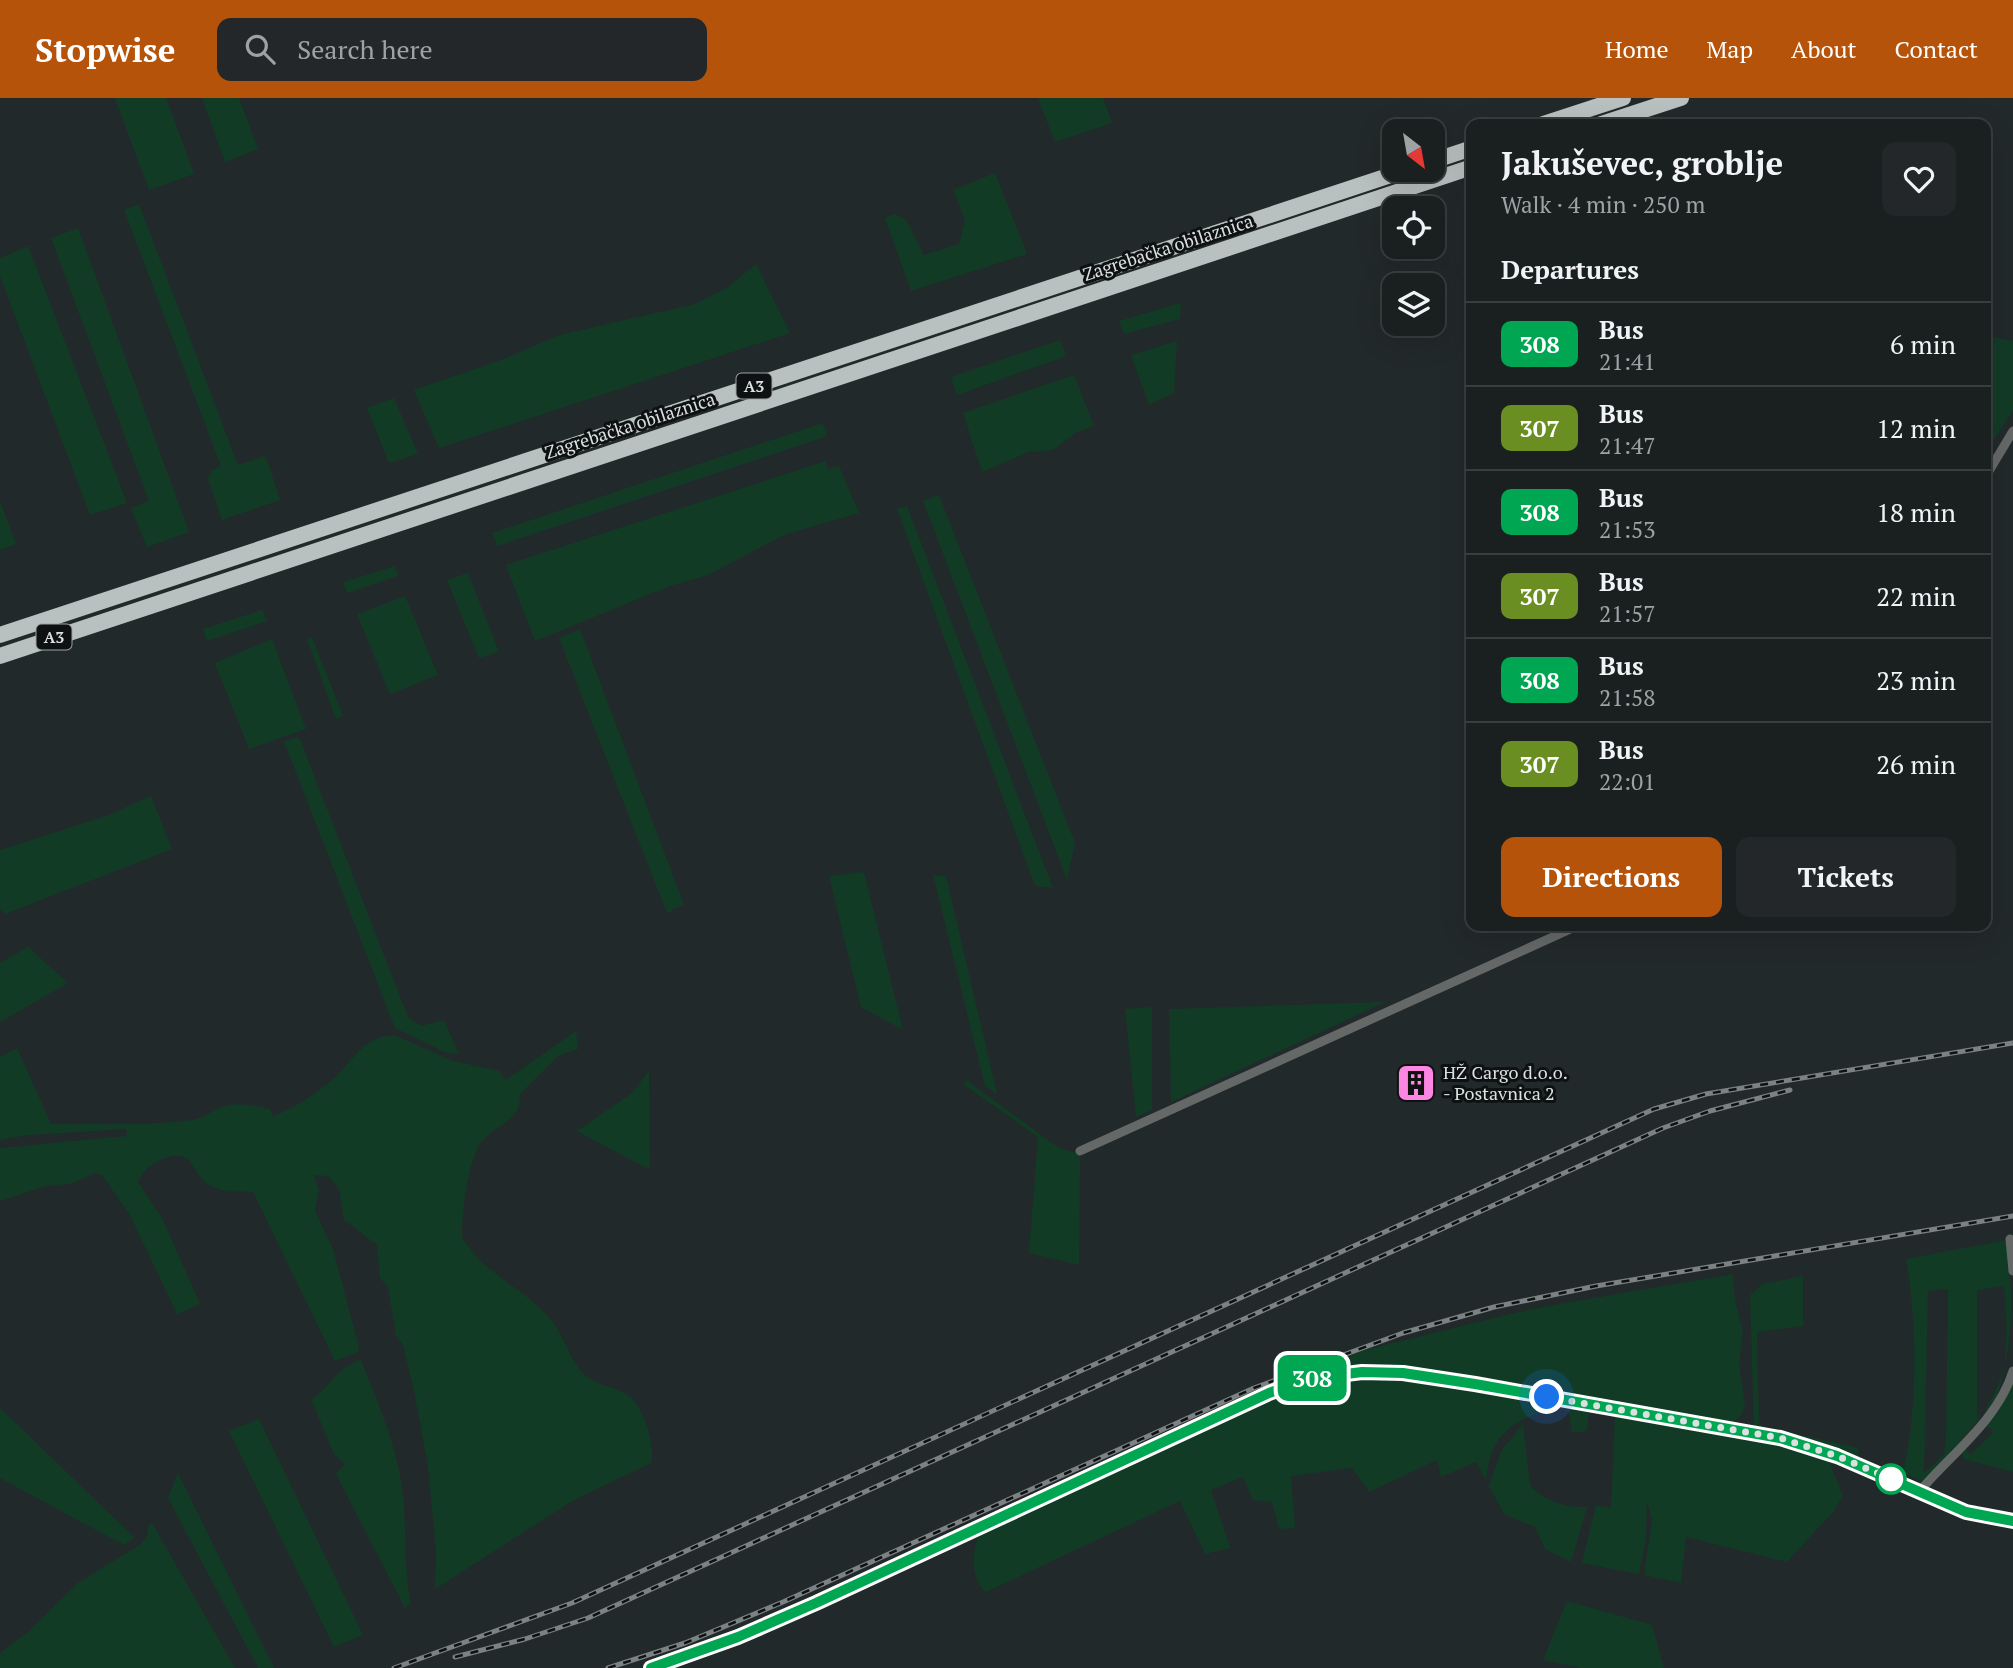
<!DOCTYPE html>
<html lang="en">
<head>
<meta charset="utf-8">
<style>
	body { margin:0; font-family:"PT Serif",serif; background:#232729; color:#f1f3f6; height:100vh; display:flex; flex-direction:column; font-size:26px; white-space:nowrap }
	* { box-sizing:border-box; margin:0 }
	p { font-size:23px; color:#9fa2a5 }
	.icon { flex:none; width:38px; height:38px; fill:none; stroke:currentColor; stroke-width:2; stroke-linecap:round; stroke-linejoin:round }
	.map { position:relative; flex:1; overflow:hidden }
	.panel { position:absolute; left:1466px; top:21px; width:525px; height:812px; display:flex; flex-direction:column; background:#1a1f20; border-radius:14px; box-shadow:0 7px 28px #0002,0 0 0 2px #383d3e }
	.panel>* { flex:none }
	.badge { padding:0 14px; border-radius:10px; font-size:24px; line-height:46px }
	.needle { width:46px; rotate:149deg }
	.buttons { position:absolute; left:1382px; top:21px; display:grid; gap:14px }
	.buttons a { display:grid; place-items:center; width:63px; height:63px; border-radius:14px; background:#1a1f20; box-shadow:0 7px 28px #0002,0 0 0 2px #383d3e; font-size:35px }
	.you { position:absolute; width:35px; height:35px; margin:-18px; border:5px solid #fff; border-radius:50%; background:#1a73e8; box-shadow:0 0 0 10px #1a73e833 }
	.map>.badge { position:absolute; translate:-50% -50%; box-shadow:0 0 0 4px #fff }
	h2 { padding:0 35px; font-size:26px; line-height:63px }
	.round { display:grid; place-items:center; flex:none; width:74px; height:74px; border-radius:14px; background:#232729 }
	.head { display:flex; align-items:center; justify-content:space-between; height:119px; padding:0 35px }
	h1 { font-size:33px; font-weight:800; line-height:52px }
	.cta { display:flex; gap:14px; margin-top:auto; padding:14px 35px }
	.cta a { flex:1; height:80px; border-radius:14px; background:#b45309; color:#fff; font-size:28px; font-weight:800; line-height:80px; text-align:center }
	.cta a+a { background:#232729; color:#f1f3f6 }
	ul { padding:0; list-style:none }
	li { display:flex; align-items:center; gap:21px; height:84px; padding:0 35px; border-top:2px solid #383d3e }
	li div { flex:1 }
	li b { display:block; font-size:26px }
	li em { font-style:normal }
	li .badge { min-width:77px; font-weight:700; text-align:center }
	header { display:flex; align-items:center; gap:42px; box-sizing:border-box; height:98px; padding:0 35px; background:#b45309; color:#fff }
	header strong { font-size:33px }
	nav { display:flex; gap:38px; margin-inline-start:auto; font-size:24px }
	.search { width:490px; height:63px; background:#232729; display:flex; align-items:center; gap:18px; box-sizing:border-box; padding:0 24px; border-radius:14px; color:#9fa2a5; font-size:26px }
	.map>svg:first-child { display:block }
</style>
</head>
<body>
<header>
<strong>Stopwise</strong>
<div class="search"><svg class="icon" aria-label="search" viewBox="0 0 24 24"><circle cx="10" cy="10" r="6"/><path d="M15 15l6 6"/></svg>Search here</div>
<nav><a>Home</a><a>Map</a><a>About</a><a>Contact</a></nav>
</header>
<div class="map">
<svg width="2013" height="1570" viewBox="0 0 2013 1570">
	<rect width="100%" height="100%" fill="#22292a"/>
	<!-- green -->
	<g fill="#123b26" fill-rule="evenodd">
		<polygon points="115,0 166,0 194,76 149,92"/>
		<polygon points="202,0 239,0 258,51 225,64"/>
		<polygon points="1038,0 1103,0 1112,25 1055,44"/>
		<polygon points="995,75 1027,156 911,193 885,120 895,116 906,122 924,157 959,146 965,122 953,92"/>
		<polygon points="139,106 238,367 266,358 280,402 222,422 208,380 212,372 221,368 124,112"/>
		<polygon points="78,130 189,434 147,449 131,410 149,403 51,140"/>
		<polygon points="28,148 127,405 90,417 0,178 0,160"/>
		<polygon points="756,166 790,235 439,350 414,292 504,261 560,237 695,206 727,190"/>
		<polygon points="1181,205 1180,221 1124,236 1119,223"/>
		<polygon points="1987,238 2013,243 2013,313 1989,349"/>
		<polygon points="1060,242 1066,258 957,297 951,279"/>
		<polygon points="1177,243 1174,295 1149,307 1131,257"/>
		<polygon points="1074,277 1094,328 1077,334 1053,352 1029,354 982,374 963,315"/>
		<polygon points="394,300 418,356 389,365 367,310"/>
		<polygon points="823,325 827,338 497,448 492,435"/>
		<polygon points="826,363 828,371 839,368 859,415 784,437 708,477 670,488 535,543 506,467"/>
		<polygon points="939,397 1075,745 1067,782 923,403"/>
		<polygon points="0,403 16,446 0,452"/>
		<polygon points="907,408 1053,790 1035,788 897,411"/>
		<polygon points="395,468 398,478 347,495 343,484"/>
		<polygon points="468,475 499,554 479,560 447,482"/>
		<polygon points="405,498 438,577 390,596 357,516"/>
		<polygon points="262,512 267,523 207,543 203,531"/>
		<polygon points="580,531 684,807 672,811 672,814 667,815 559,540"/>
		<polygon points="312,539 343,618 336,621 307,541"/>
		<polygon points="272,541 306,631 249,651 215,565"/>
		<polygon points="299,639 408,919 421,928 444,922 459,956 444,954 395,930 284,643"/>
		<polygon points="151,698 172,751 5,816 0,811 0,752 106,718"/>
		<polygon points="864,774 903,932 861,909 829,778"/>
		<polygon points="933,777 946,778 997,996 985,988"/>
		<polygon points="28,849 68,885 0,924 0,865"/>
		<polygon points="1385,904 1171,1004 1169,911"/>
		<polygon points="1152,909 1152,1012 1136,1019 1125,911"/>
		<path d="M 576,933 L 578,951 L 558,958 L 519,997 C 525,1021 491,1029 480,1046 C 467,1067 462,1114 462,1139 C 483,1176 525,1190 551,1222 C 565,1238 569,1263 585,1277 C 597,1288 615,1288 628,1297 C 643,1307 656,1348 651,1365 L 574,1402 L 435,1491 L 436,1454 L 428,1368 L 413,1288 L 403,1247 L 396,1238 L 388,1189 L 380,1180 L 377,1147 L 344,1122 L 339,1091 L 328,1078 L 314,1077 L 319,1093 L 315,1113 L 333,1151 L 360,1253 L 335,1263 L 253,1094 C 238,1093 225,1095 211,1088 C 188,1076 198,1047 160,1062 C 150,1066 142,1074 138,1084 L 163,1122 L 200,1206 L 177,1216 L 130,1117 L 102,1077 L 95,1075 L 70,1086 L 45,1088 L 0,1103 L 0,1050 L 127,1038 L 126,1031 L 28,1037 L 0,1042 L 0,959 L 17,950 L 51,1026 C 98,1026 145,1028 192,1022 C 205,1020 211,1013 222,1009 C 238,1003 254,1008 270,1011 L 273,1018 L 277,1017 C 297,1007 317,996 333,981 C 353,963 364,938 394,937 L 453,963 L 499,973 L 506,982 Z"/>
		<polygon points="649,973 650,1072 577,1033 632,995"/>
		<polygon points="966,982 1059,1050 1080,1056 1079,1167 1029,1155 1038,1039 963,986"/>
		<path d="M 2007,1142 C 2012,1157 2008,1175 2011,1190 C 2013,1292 1990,1311 1927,1380 L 1920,1383 L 1903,1374 C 1918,1315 1917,1221 1906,1161 ZM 2004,1188 C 2007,1216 2010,1281 1993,1304 C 1989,1310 1982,1315 1977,1320 L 1977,1192 ZM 1948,1191 L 1946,1341 L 1944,1357 L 1924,1375 L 1928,1193 Z"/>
		<polygon points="1733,1176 1735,1202 1743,1234 1739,1265 1745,1307 1741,1317 1730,1328 1395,1271 1282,1285 1365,1252 1531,1211"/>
		<polygon points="1803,1178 1803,1228 1757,1234 1759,1327 1858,1350 1859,1363 1754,1332 1750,1197 1763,1186"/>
		<path d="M 361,1262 C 378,1305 398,1350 403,1397 C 407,1434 403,1469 411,1505 L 405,1510 L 336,1376 L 345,1366 L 334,1356 L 311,1301 C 334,1287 333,1271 361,1262 Z"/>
		<path d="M 1336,1280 L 1399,1280 L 1564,1306 C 1520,1321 1491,1328 1486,1382 L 1476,1364 L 1441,1379 L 1437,1362 L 1369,1394 L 1352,1370 L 1291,1378 L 1295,1430 L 1279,1431 L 1272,1404 L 1253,1402 L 1243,1379 L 1211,1392 L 1230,1450 L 1205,1456 L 1180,1403 L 986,1494 C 969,1481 972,1449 981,1432 L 1291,1291 Z"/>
		<polygon points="2013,1283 2013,1374 1964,1361 1962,1356 1965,1349 1970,1357 1992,1336 1993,1332 1985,1328 1993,1320"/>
		<polygon points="0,1310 135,1440 124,1447 0,1380"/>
		<polygon points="1589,1310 1587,1331 1583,1334 1572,1334 1568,1311"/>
		<polygon points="1615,1315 1786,1347 1828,1361 1843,1398 1833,1414 1787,1464 1686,1439 1681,1485 1644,1477 1652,1422 1647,1404 1646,1442 1639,1476 1582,1465 1596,1407 1611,1410"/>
		<polygon points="259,1321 363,1537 334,1549 229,1333"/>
		<path d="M 1523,1326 L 1530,1387 C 1542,1403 1568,1410 1587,1409 L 1571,1464 L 1545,1451 L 1535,1429 L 1504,1416 L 1489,1388 L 1501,1353 Z"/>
		<polygon points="178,1375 274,1570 258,1570 168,1400"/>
		<polygon points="152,1425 235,1570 0,1570 0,1555 28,1534 78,1485 141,1446 147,1439 148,1428"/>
		<polygon points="1567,1503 1652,1527 1664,1570 1581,1570 1543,1562"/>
	</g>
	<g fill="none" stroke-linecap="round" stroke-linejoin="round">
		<!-- street -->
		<g stroke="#646867" stroke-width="9">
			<polyline points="1986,378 2013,333"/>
			<polyline points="1080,1053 1577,828"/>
			<polyline points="2010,1141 2013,1173"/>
			<path d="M 1919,1394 C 1951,1356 1998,1322 2013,1273"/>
		</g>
		<!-- secondary -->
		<polyline stroke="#868c8b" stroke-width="12" points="652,1570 738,1539 816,1505 1269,1295 1307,1281 1362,1274 1403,1275 1475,1286 1780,1340 1837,1358 1966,1414 2013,1423"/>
		<!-- highway -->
		<g stroke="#b8c1c0" stroke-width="16">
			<polyline points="1543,26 1623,0"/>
			<polyline points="1601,26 1681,0"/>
			<polyline points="1433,63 1472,50"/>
			<polyline points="0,537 1406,72"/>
			<polyline points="0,558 1472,69"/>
		</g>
		<!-- rail casing -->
		<g stroke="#7c8283" stroke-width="5">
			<g id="rail">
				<polyline points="455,1559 525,1541 588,1520 1663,1030 1710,1013 1790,992"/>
				<polyline points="394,1570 572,1505 1654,1011 1706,996 2013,945"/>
				<polyline points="608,1570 685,1545 783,1504 1254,1290 1403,1235 1494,1209 1596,1188 2013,1118"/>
			</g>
		</g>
		<!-- rail -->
		<use href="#rail" stroke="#0e1111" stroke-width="2.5" stroke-dasharray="8" stroke-linecap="butt"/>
	</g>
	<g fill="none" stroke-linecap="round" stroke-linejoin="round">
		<!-- line casing -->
		<g stroke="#fff" stroke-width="16">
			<polyline id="line" points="651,1570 738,1539 816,1505 1269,1295 1307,1281 1362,1274 1403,1275 1475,1286 1780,1340 1837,1358 1966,1414 2013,1423"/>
		</g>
		<!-- line -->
		<use href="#line" stroke="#00a651" stroke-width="10"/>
		<!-- walk -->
		<polyline stroke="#dbe0e1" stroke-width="7" stroke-dasharray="0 12.6" points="1547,1299 1780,1340 1837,1358 1896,1383 1891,1381"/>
	</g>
	<!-- icons -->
	<defs>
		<g id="building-square" transform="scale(2.0125)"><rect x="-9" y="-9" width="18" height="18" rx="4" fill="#fd86e2" stroke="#0e1111"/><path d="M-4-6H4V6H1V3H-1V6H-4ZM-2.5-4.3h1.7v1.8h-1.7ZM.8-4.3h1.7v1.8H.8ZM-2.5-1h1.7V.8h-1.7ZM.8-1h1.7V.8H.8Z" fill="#111"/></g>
	</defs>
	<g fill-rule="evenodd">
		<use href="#building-square" x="1416" y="985"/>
	</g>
	<!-- markers -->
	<circle fill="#fff" stroke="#00a651" stroke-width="3.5" cx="1891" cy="1381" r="14"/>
	<g text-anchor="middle" stroke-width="6" stroke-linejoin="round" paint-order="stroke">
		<!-- shield labels -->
		<g fill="#0e1111" stroke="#9ea2a3" stroke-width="2">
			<rect x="736.5" y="275.5" width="35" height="25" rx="5"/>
			<rect x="36.5" y="526.5" width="35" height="25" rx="5"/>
		</g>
		<g font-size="16" font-weight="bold" fill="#dbe0e1">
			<text x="754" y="294">A3</text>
			<text x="54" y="545">A3</text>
		</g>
		<!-- street labels -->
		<g font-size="18" fill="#dbe0e1" stroke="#0e1111">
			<text transform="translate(1168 150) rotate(-18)" y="6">Zagrebačka obilaznica</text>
			<text transform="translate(630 328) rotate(-18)" y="6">Zagrebačka obilaznica</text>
		</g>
		<!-- poi labels -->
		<g font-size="18" fill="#dbe0e1" stroke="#0e1111" text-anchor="start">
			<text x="1443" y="981">HŽ Cargo d.o.o.<tspan x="1443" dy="21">- Postavnica 2</tspan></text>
		</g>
	</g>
</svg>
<div class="buttons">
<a><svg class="needle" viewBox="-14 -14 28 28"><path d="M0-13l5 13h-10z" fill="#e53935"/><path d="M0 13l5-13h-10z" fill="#9fa2a5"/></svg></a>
<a><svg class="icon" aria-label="locate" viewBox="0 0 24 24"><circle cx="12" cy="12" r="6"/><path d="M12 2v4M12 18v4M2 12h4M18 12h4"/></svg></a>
<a><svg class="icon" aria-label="layers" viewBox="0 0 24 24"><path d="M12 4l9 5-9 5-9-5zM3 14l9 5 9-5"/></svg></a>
</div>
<div class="you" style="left:1547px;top:1299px"></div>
<b class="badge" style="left:1312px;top:1280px;background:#00a651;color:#fff">308</b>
<section class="panel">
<div class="head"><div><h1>Jakuševec, groblje</h1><p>Walk · 4 min · 250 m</p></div><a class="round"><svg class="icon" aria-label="heart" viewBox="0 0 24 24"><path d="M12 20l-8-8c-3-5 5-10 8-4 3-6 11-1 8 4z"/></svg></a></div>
<h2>Departures</h2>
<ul>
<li><span class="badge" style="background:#00a651;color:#fff">308</span><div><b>Bus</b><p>21:41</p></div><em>6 min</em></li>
<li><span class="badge" style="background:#6b8e23;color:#fff">307</span><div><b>Bus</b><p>21:47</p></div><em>12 min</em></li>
<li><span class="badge" style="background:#00a651;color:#fff">308</span><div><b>Bus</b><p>21:53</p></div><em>18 min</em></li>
<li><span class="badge" style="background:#6b8e23;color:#fff">307</span><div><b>Bus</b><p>21:57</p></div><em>22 min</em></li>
<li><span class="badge" style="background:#00a651;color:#fff">308</span><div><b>Bus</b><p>21:58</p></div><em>23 min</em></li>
<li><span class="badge" style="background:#6b8e23;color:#fff">307</span><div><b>Bus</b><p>22:01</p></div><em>26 min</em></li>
</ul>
<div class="cta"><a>Directions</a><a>Tickets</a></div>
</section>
</div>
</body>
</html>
